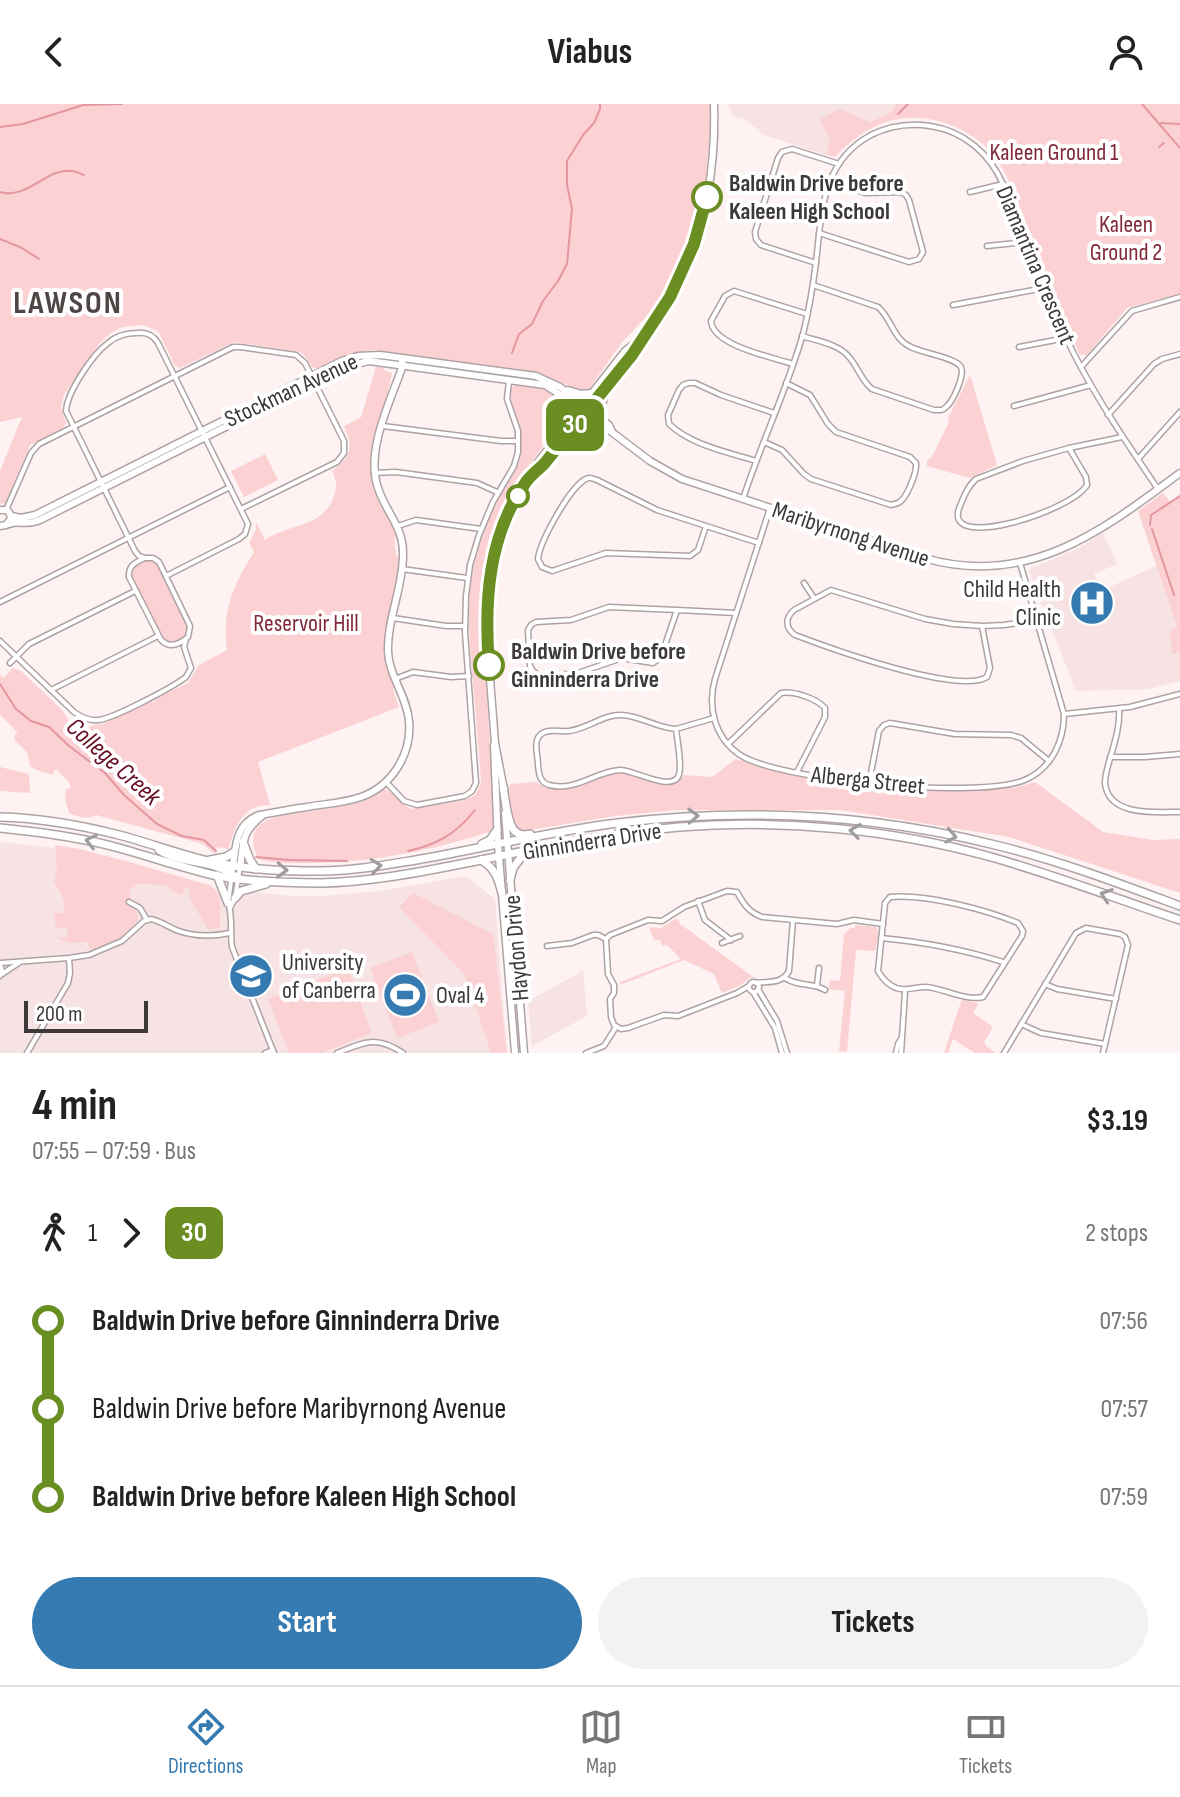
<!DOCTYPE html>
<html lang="en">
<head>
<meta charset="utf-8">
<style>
	body { margin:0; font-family:"Sofia Sans Condensed",sans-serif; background:#f2f2f2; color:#222; height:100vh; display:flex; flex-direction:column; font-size:30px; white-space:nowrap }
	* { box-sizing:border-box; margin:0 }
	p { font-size:26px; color:#767676 }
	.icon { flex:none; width:44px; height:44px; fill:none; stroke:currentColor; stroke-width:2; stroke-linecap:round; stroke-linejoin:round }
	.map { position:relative; height:949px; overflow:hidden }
	.side { display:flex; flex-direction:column; background:#fff; flex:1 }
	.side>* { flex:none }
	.badge { padding:0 16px; border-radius:12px; font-size:28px; line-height:52px }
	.scale { position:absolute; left:24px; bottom:20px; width:124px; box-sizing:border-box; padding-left:8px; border:4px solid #3d3839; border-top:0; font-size:22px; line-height:28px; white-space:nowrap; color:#3d3839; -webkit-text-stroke:6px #fff; paint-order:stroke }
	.map>.badge { position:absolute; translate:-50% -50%; box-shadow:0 0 0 4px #fff }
	.legs { display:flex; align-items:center; gap:12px; height:88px; padding:0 32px; font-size:26px }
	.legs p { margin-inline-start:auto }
	.summary { display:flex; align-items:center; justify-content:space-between; height:136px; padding:0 32px }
	h1 { font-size:44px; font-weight:700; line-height:60px }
	.action { display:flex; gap:16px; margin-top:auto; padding:16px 32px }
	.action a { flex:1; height:92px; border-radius:48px; background:#357ab0; color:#fff; font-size:32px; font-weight:700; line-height:92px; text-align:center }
	.action a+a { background:#f2f2f2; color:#222 }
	ul { padding:0 32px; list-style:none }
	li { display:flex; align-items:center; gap:28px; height:88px; font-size:30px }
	li i { display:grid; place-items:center; width:12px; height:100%; margin:0 10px; background:currentColor }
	li i::after { content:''; width:20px; height:20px; margin:-10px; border:6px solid; border-radius:50%; background:#fff }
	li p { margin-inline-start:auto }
	li:first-child i { background:linear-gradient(#0000 50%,currentColor 0) }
	li:last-child i { background:linear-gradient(currentColor 50%,#0000 0) }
	header { display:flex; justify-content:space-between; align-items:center; height:104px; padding:0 32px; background:#fff; font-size:36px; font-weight:700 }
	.dock { display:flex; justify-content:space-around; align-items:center; height:112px; border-top:2px solid #e0e0e0; background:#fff; font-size:22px; color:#767676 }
	.dock a { display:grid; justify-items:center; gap:4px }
	.dock .selected { color:#357ab0 }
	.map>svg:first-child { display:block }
</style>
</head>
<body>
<header><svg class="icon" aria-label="back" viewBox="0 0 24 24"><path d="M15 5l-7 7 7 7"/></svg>Viabus<svg class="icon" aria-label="person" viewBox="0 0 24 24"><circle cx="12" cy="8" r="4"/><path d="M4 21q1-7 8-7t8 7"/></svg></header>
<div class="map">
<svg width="1180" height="949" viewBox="0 0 1180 949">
	<rect width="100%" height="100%" fill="#fef2f2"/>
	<!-- built -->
	<g fill="#f7e2e4">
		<polygon points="728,0 896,0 890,9 870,18 840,6 826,51 764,31 745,15 732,12"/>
		<polygon points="1103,429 1117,460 1094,470 1096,474 1092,491 1156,462 1180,532 1180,577 1149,585 1076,587 1029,467 1031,464 1049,457 1081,443"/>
		<polygon points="0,738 55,744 209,787 218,785 294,792 323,792 381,787 465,772 495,795 507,949 0,949"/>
		<polygon points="583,867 587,912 532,942 528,897"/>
	</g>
	<!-- green -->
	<g fill="#fbd1d4">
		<polygon points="0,0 710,0 710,30 706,71 692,126 658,200 623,237 589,285 583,287 539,270 374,246 357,248 318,264 313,264 304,251 300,248 234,238 180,264 175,262 158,227 143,221 123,223 112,228 100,239 64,291 61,303 66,319 63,324 30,341 5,400 3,399 0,400 0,367 22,313 0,318"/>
		<path d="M 896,0 L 1180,0 L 1180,190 L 1127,204 L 1087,251 L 1080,251 C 1061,212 1045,172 1030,132 C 1020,106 1012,76 995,53 C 985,39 968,28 951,21 C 905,4 868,18 835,53 L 826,51 L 830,37 L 820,15 L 840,5 L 870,18 L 890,9 Z"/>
		<path d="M 376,263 L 383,263 L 384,266 L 392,269 C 386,308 360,346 375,387 C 380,403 392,417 399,432 L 394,434 L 396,451 L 401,453 L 384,538 L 385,554 L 396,583 L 393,585 L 399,603 L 258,658 L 270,701 C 244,700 234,722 229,745 L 217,743 L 215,750 L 203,740 L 96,711 C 87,716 78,713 69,709 L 65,696 L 66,686 L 71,683 L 69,678 L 56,665 L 52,671 L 34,665 L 30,662 L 27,648 L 14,635 L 16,629 L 18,629 L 0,611 L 0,570 L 3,574 L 13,564 L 21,567 L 62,606 L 77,629 L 92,622 L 105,619 L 151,597 L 153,598 L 157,594 L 188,579 L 199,561 L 227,546 C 222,505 233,482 254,448 L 249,438 L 256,426 L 256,418 L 265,436 C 288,420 325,423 334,392 C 337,383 337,376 332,367 C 351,352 354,345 344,322 L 361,313 Z"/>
		<polygon points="970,271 997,361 970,374 927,362 927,356 932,353 949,318 948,314"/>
		<path d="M 516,280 L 539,283 L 564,298 L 565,303 L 556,324 L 513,384 L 496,424 L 487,461 L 482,509 L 495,726 C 432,747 366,760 300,759 C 286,759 271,759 258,755 C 240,714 277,712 307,708 C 323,705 340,703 356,699 C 367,697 376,691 384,685 C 394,688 400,700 411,705 L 466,696 L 476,690 L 481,678 C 479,645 476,613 473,580 C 469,531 465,494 477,446 C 482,428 489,411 498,394 C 507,375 519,361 521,338 C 522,319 509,303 510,285 Z"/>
		<polygon points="265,350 278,376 244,393 231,367"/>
		<polygon points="1163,389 1170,398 1180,390 1180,546 1176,550 1172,550 1170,526 1177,523 1138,407"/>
		<path d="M 144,455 L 151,456 L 157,460 C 166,477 191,514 186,532 C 178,537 169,541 162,533 L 132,473 C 130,463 136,459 144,455 Z"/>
		<path d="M 736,655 C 823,684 914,681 1005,684 L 1014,684 L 1035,678 L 1103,728 L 1153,736 L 1180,735 L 1180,789 L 1009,733 L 841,706 L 677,706 L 616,712 L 523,727 C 509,719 511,698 509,683 L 511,680 L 536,678 L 543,682 L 555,684 L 577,682 L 616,668 L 627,668 L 668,681 L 677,678 L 684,671 L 712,673 Z"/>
		<polygon points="0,663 29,670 30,689 0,687"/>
		<path d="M 55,741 L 79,745 L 126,757 L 212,782 C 224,794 219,808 220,824 L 208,825 L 190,795 L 189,784 L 184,785 L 182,791 L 173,788 L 166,781 L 139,780 L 131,784 L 129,800 C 158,820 108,842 91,846 L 87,838 L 69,839 L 58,834 L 66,833 L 68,826 L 67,824 L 56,824 L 54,809 L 63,809 C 67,798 60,787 54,778 C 59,765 56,754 55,741 Z"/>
		<polygon points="413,789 493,830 507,949 491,949 465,871 399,803"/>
		<polygon points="677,814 680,820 755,874 749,874 741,881 722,889 714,870 684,856 620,881 620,878 681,855 667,841 662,842 660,836 654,836 649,823 660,824"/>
		<polygon points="855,821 876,823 878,826 876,847 856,846 847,948 839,947 845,887 829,885 830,876 840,877 844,830 851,824 855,824"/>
		<polygon points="412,848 439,918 397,934 370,864"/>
		<polygon points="348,864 372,929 321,949 289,949 268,895"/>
		<polygon points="962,895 977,899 978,901 973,909 993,923 984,938 987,943 996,949 975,949 953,935 948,949 944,949"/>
	</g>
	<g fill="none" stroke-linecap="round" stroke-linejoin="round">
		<!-- stream -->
		<g stroke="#e2979e" stroke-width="2">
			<polyline points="1142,0 1180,44"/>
			<polyline points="898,10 908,0"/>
			<polyline points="1161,19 1180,20"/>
			<polyline points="0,23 23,20 83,1 122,0"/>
			<polyline points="1159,43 1164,39"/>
			<path d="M 0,88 C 28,96 47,63 72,67 C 76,67 80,70 84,71"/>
			<polyline points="0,135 22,144 39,155"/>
			<polyline points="512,249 519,230 532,220 543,197 558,177 567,160 572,105 567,81 567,57 583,31 594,19 600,5 600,0"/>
			<polyline points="1150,421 1151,411 1180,392"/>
			<polyline points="1152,425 1174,491"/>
			<polyline points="0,580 16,605 31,617 49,623 69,642 105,669 124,691 157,720 182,732 204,736 216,747"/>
			<path d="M 408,747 C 437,741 457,729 475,706"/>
			<polyline points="256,753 289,756 347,757"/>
		</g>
		<!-- street casing -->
		<g stroke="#aea3a4" stroke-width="7">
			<g id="street">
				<polyline points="970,88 1003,80"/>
				<polyline points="819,129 909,158 919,155 923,148 909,96 906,91 901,88 865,89 829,78"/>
				<polyline points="987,142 1026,138"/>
				<polyline points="816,159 761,141 756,135 755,128 778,54 782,48 792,45 839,60"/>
				<polyline points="953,201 1044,184"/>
				<path d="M 802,232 C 817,237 839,240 849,253 C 858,263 861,276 872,285 L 934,306 C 940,306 942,307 946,303 C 953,298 965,271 961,263 C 955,253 920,249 909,242 C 893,234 891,214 878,203 L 813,181"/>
				<polyline points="1019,243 1066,234"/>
				<path d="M 793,260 C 772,253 713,242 711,217 L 725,192 L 734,187 L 807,210"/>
				<polyline points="1081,263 1132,207 1180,193"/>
				<polyline points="1014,302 1091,281"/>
				<polyline points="1108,311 1154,260 1162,255 1180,250"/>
				<polyline points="383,322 501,337 518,337"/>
				<path d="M 764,338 L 782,346 L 804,370 L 811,375 L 891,401 C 893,400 896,400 898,399 C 907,395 917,368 916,359 L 910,353 L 836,328 L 828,320 L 810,291 L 786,279"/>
				<path d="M 1069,344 L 1023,357 L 976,375 C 968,382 964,392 960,402 C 939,449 1071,408 1087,381 L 1086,373 L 1069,344 L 1122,333"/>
				<polyline points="1138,355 1180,308"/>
				<path d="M 756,357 C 727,348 691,341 669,320 L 668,311 L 679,286 L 683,281 L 689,279 L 695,279 L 721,291 L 774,309"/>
				<polyline points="374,369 396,368 477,379 497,388"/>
				<path d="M 743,395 C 761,339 787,286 803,230 C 809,206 813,182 816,158 C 822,108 821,58 871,31 C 889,22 910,19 930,22 C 964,27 989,49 1003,80 C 1025,137 1046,195 1074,250 C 1098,297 1128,341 1158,385"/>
				<path d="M 770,404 L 715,575 C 707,604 715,634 740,651 C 780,677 984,696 1027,675 C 1052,663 1064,637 1064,610 L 1020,459"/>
				<polyline points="6,406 31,349 39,340 233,243 240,243 296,251 305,259 344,337 344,349 337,358 241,405"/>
				<polyline points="398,422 416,416 481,425"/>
				<path d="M 706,422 L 657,406 L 597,376 C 591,374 589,373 584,376 C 568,387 540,437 538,455 L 542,463 L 552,467 L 606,449 L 690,452 L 698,446 L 706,422 L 759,439"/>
				<path d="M 145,454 L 139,452 L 135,447 L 66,307 C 67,288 93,250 108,239 C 116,232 127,229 137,229 C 147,228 153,231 158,239 L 248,420 L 245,430 L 239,435 L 166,472"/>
				<path d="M 145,454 L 153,454 L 159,458 L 190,522 L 188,533 C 180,540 170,545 161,536 L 129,473 C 128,461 136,458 145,454 Z"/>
				<polyline points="402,465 467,474"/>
				<polyline points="804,479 814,494"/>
				<polyline points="0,498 230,383"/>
				<polyline points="677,506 609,503 571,516 536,518 531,521 528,526 530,562 533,567 538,571 575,570 622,554 653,559 661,553 677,506 736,509"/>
				<polyline points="393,514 446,522 465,522"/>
				<path d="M 982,522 L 953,520 L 925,515 L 831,486 L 794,506 C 785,514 785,524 795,531 C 829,544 958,591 987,573 L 990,564 L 982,522 L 1004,521 L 1037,516"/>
				<path d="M 0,537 L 74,608 C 81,613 89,617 98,616 C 113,615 173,583 186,573 L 191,564 L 184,543 L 186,535"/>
				<polyline points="10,559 29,540 135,487"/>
				<polyline points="395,575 413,568 451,573 469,572"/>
				<polyline points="51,586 158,532"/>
				<path d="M 1119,605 C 1120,620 1116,634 1112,648 C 1109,658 1105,669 1105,679 C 1108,713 1156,708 1180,708"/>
				<polyline points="1064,610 1130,603 1180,590"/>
				<path d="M 676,625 C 657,624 641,612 622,611 C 604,610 587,625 569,627 C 561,628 547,624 540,631 C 533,638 538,652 538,661 C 539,669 539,678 549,681 C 576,688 596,667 620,666 C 634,666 669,687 678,673 C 683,665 677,635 676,625 L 714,614"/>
				<path d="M 728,640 L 781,589 C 794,587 816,594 825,604 L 825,613 L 797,668"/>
				<polyline points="1110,653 1145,653 1180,650"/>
				<polyline points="386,678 404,697 417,701 465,692 472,687 476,679 465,528 466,492 470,461 479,431 493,398 514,362 518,348 518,327 507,295 509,277"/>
				<polyline points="869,679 879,627 884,621 890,619 955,630 1011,631 1021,634 1049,657"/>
				<path d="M 233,762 L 228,799 C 233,812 230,828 232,843 L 274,949"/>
				<path d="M 890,793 C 926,790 984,805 1018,819 L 1023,827 L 1022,832 L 983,893 C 965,897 945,885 927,883 C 916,882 907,888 896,884 C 887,880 883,875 878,867 L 885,799 Z"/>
				<polyline points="698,797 705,816 731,836"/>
				<polyline points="129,798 140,804 147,816"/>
				<polyline points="230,804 235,794 240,763"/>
				<path d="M 881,834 C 924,838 962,845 1003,858"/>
				<polyline points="722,839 740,832"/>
				<polyline points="547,842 572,839 593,831 598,831 606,835"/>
				<path d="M 0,859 L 69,854 L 89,851 L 122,837 L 144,817 L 151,815 C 160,817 167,822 176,826 C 194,833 211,833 230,829"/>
				<polyline points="0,861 2,867 0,872"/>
				<polyline points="2,870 20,858"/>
				<path d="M 785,874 C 798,883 813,878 825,886"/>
				<circle cx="754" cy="883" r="5"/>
				<path d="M 756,879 C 770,877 782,880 789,867 L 793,816"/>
				<polyline points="1045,880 1057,885 1116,895"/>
				<polyline points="817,881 819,864"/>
				<path d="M 749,882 L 737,889 L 678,912 L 664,911 L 628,924 L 621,925 L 614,921 L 611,913 L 610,895 L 614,889 L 614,881 L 608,870 L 606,835 L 610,831 L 648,816 L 662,817 L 684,803 L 727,787 L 737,788 C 744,801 749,808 762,813 L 837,820 L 854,816 L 883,820"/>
				<polyline points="758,885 777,917 787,949"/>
				<polyline points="753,888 775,924 782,949"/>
				<polyline points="1021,920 1041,929 1105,940"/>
				<polyline points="27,949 68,879 70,869 69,855"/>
				<polyline points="265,949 273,946"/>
				<path d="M 337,949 C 365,938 376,931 403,949"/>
				<polyline points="586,949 604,942 616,923"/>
				<polyline points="896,949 898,940 901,935"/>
				<polyline points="901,949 905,888"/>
				<polyline points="1004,949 1076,829 1086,824 1120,830 1125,833 1128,841 1103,949"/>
			</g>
		</g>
		<!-- secondary casing -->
		<g stroke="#aea3a4" stroke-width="9">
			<g id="secondary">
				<polyline points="568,286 581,290 591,289"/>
				<polyline points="566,294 569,303 567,318"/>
				<polyline points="604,316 601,310 605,284"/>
				<polyline points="575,321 583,319 602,324"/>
				<path d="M 531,373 L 544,360 L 632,251 C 635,246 638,241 641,235 C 649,221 661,209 669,195 C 704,136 716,67 714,0"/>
				<polyline points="0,406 7,406 10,410 11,415 6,421 0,422"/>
				<polyline points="11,412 21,414 35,411 342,257 358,252 380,251 536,272 560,283 609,321 612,328"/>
				<path d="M 9,420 C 19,416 26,422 40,416 L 345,263 L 369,257 L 545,281 L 576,301 L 650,357 L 682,375 L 924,454 C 1027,484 1101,428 1180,369"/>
				<polyline points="494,641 498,741 515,949"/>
				<polyline points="504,686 495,639 486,523 487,493 494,452 508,412 538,358 625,247 641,234"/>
				<polyline points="505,709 524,949"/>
				<path d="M 233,762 C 236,740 236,720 259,711 C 274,709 291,705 307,703 C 324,700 344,699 361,693 C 392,682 412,650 409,617 C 407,592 389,572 388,548 C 387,515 403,484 403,451 C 404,423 386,409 378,384 C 365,346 391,296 403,261 L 402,257"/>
				<path d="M 240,763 C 244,736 241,729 263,711"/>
			</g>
		</g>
		<!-- primary casing -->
		<g stroke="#aea3a4" stroke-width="10">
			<g id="primary">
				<path d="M 503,682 C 505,693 507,722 516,728 C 521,732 525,731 530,730"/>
				<path d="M 0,713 C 40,714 80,721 119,731 C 150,739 181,751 212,758 C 248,766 284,767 320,767 C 352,767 385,761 416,756 C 484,744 551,727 618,719 C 743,704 869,710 991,740 C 1055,755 1118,779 1180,802"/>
				<path d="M 0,724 C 40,728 80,733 119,744 C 152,753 185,765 218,772 C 252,778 286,779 321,779 C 373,778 425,767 476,757 C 543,743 611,729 679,723 C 782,715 891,725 991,753 C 1055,771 1117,795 1180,816"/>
				<polyline points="243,738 250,756 256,765"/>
				<polyline points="482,740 490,736 497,726"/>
				<path d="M 159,746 C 182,761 215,755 236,773"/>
				<polyline points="210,756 226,753 234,748"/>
				<path d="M 481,756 C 495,764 498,774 502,789"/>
				<polyline points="217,771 228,799"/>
				<polyline points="510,776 513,764 525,748"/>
				<polyline points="235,794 241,787 266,780"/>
			</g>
		</g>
		<!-- street -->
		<use href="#street" stroke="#fff" stroke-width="4"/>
		<!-- secondary -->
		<use href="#secondary" stroke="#fff" stroke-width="6"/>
		<!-- primary -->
		<use href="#primary" stroke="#fff" stroke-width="7"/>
	</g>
	<!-- one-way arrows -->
	<defs><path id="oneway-chevron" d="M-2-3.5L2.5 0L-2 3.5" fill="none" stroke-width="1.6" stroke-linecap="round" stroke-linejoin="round" transform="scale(2)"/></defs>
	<g stroke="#9e9c9c">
		<use href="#oneway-chevron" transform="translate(693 712) rotate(-2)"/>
		<use href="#oneway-chevron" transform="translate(855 727) rotate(-173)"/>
		<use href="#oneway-chevron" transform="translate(951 732) rotate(11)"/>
		<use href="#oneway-chevron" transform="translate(91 737) rotate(-167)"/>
		<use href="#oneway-chevron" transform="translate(376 762) rotate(-7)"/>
		<use href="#oneway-chevron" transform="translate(282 766) rotate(2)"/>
		<use href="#oneway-chevron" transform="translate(1106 791) rotate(-161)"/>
	</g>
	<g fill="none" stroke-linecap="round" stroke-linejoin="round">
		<!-- line-1 casing -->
		<g stroke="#fff" stroke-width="18">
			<path id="line-1" d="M 489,561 C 484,498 488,431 526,378 C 531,371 538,366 544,360 L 632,251 L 670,193 L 694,140 L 707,93"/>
		</g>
		<!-- line-1 -->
		<use href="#line-1" stroke="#6b8e23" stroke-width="12"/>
	</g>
	<!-- icons -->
	<defs>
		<g id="hospital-disc" transform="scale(2.3)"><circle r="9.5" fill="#357ab0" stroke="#fff"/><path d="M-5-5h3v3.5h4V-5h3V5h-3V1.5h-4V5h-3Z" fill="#fff"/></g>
		<g id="university-disc" transform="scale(2.3)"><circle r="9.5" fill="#357ab0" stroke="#fff"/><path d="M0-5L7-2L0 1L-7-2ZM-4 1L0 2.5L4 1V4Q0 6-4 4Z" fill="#fff"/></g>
		<g id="stadium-disc" transform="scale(2.3)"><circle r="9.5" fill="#357ab0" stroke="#fff"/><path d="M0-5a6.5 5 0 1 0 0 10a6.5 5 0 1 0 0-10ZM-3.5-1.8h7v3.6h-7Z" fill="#fff"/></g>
	</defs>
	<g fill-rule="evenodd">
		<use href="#hospital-disc" x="1092" y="499"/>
		<use href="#university-disc" x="251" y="872"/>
		<use href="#stadium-disc" x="405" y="891"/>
	</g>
	<!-- markers -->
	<g fill="#fff" stroke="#6b8e23" stroke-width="4">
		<circle cx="707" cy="93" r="14"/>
		<circle cx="518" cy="392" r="10"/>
		<circle cx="489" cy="561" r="14"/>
	</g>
	<g text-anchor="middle" stroke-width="8" stroke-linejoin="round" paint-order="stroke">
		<!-- park labels -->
		<g font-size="24" fill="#81293a" stroke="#fff">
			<text x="1054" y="56">Kaleen Ground 1</text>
			<text x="1126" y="128">Kaleen<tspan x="1126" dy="28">Ground 2</tspan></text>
			<text x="306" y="527">Reservoir Hill</text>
		</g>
		<!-- stop labels -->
		<g font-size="24" font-weight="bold" fill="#3d3839" stroke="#fff" text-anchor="start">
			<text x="729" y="87">Baldwin Drive before<tspan x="729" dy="28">Kaleen High School</tspan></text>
			<text x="511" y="555">Baldwin Drive before<tspan x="511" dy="28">Ginninderra Drive</tspan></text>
		</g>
		<!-- street labels -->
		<g font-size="24" fill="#3d3839" stroke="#fff">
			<text transform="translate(1036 161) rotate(67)" y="8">Diamantina Crescent</text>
			<text transform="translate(291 286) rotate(-25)" y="8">Stockman Avenue</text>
			<text transform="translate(851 430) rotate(18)" y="8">Maribyrnong Avenue</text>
			<text transform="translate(868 676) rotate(6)" y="8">Alberga Street</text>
			<text transform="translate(592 737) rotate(-9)" y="8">Ginninderra Drive</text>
			<text transform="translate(516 844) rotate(-95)" y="8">Haydon Drive</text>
		</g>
		<!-- poi labels -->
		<g font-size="24" fill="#3d3839" stroke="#fff" text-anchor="start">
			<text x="1061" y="493" text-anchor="end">Child Health<tspan x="1061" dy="28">Clinic</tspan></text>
			<text x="282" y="866">University<tspan x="282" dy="28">of Canberra</tspan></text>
			<text x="436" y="899">Oval 4</text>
		</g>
		<!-- water labels -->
		<g font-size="26" font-style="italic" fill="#660d24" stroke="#fff">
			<text transform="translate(114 657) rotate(42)" y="9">College Creek</text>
		</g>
		<!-- district labels -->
		<g font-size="32" font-weight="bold" letter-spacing="2" fill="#4e4545" stroke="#fff">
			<text x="68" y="209">LAWSON</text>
		</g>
	</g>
</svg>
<div class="scale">200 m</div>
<b class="badge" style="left:575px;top:321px;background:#6b8e23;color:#fff">30</b>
</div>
<section class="side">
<div class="summary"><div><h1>4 min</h1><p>07:55 – 07:59 · Bus</p></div><b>$3.19</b></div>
<div class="legs"><svg class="icon" aria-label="walk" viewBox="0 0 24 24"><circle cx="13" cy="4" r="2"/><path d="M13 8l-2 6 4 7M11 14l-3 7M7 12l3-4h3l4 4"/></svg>1<svg class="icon" aria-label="forward" viewBox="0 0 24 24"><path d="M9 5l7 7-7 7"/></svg><b class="badge" style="background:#6b8e23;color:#fff">30</b><p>2 stops</p></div>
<ul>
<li><i style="color:#6b8e23"></i><b>Baldwin Drive before Ginninderra Drive</b><p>07:56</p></li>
<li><i style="color:#6b8e23"></i><span>Baldwin Drive before Maribyrnong Avenue</span><p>07:57</p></li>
<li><i style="color:#6b8e23"></i><b>Baldwin Drive before Kaleen High School</b><p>07:59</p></li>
</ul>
<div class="action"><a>Start</a><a>Tickets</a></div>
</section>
<nav class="dock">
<a class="selected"><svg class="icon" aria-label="directions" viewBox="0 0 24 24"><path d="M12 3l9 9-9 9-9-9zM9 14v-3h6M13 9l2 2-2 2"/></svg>Directions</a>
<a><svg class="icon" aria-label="map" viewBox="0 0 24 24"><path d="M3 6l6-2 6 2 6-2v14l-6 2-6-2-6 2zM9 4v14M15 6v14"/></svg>Map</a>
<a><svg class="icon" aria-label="tickets" viewBox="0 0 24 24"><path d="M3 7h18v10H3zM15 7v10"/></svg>Tickets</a>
</nav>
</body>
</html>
